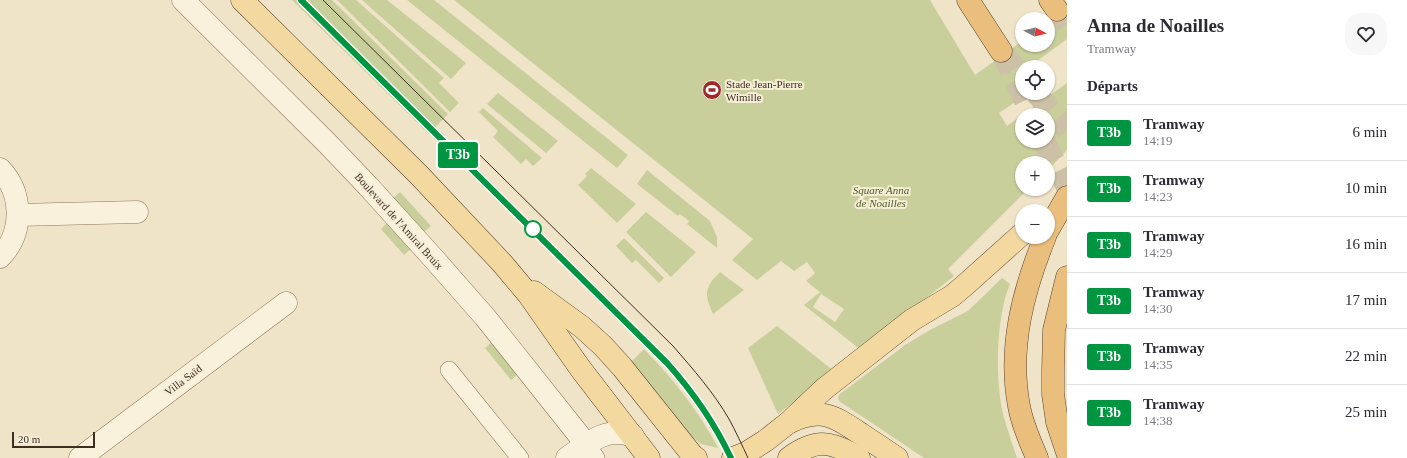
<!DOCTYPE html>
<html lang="fr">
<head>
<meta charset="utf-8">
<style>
	body { margin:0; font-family:"Times New Roman",serif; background:#f7f7f7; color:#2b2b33; height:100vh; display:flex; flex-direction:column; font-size:15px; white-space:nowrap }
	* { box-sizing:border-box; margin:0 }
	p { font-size:13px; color:#7c7c81 }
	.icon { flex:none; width:22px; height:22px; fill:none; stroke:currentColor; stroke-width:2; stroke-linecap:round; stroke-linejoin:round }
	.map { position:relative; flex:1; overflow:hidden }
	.details { display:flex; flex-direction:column; background:#fff; width:340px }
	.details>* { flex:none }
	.badge { padding:0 8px; border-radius:3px; font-size:14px; line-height:26px }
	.needle { width:26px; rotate:97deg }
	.tools { position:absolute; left:1015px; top:12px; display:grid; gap:8px }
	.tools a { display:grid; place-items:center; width:40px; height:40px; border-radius:50%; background:#fff; box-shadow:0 1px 3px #0004; font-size:20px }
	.scale { position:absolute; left:12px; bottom:10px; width:83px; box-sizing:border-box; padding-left:4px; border:2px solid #3d2e20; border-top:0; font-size:11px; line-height:14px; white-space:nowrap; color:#3d2e20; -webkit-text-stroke:3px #f7eed8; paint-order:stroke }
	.map>.badge { position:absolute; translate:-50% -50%; box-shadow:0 0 0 2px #fff }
	h2 { padding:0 20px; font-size:15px; line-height:36px }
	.round { display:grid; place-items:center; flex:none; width:42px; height:42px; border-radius:16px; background:#f7f7f7 }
	.headline { display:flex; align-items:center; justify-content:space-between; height:68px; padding:0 20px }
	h1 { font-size:19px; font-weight:700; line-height:30px }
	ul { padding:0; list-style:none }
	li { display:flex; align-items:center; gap:12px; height:56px; padding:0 20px; border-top:1px solid #e1e1e2 }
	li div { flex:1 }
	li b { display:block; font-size:15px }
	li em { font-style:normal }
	li .badge { min-width:44px; font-weight:700; text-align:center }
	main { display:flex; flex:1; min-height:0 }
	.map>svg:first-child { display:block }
</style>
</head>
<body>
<main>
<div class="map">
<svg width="1067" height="458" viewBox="0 0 1067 458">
	<rect width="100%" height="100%" fill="#f0e4c8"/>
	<!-- green -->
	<g fill="#c9cf9b" fill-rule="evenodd">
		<polygon points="292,0 332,0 448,114 429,134"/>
		<polygon points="337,0 356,0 444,78 439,83 459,103 450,112"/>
		<polygon points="362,0 387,0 466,63 451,79"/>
		<polygon points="407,0 434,0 628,155 617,168"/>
		<path d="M 454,0 L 930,0 L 975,75 L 1022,41 L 1022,45 L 1048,45 L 1048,22 L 1067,9 L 1067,39 L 1029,67 L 1022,67 L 1022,72 L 1019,75 L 1022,79 L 1022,93 L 1028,93 L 999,113 L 1007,126 L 1067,83 L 1067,150 L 1048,170 L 1048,163 L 1022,163 L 1022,189 L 1028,189 L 948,269 L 954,276 L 861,350 L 804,305 L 820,292 L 806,281 L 815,273 L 807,262 L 794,271 L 781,261 L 757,280 L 732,260 L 753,239 ZM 1022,115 L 1048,115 L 1048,141 L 1022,141 ZM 821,294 L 844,309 L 835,322 L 813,307 Z"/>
		<polygon points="498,93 558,141 546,153 487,104"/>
		<polygon points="483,108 542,158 533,166 526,159 521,164 493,137 498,131 479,112"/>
		<polygon points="591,168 636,204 617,223 578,185 587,176 585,174"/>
		<polygon points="647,170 710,221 717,237 717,248 687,224 689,221 680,214 678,216 637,184"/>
		<polygon points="400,192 431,226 423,233 392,199"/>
		<polygon points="646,212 696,252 671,277 626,232"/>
		<polygon points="389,221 413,247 404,255 381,229"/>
		<polygon points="624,238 664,278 659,283 636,260 632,263 616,246"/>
		<path d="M 720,272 L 744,290 L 713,314 C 704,294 704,288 720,272 Z"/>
		<path d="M 1002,278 L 1010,284 C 996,317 995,378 1003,414 C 1007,429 1012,443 1017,458 L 924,458 L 839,401 L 838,397 L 840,394 L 905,345 L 930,330 L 968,311 Z"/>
		<polygon points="777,326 834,371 778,414 748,348"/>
		<polygon points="493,341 519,373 511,380 485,348"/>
		<path d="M 644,349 C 674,380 698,410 718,448 L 701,444 L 689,434 L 629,364 Z"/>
	</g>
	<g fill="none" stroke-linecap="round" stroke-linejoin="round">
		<!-- primary-tunnel -->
		<g stroke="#ccc0a6" stroke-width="22" stroke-dasharray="22 11" stroke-linecap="butt">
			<polyline points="1001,51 1032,115"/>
			<polyline points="1044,141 1067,187"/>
		</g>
		<!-- trunk-tunnel -->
		<g stroke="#ccc0a6" stroke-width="22" stroke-dasharray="22 11" stroke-linecap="butt">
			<polyline points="1057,10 1067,24"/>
			<polyline points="1001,51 1022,76"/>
			<polyline points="1036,93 1067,130"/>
		</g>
		<!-- service casing -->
		<g stroke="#8d765c" stroke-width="18">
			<g id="service">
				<polyline points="449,370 520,458"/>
				<polyline points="586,444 596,458"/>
			</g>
		</g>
		<!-- minor casing -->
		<g stroke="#8d765c" stroke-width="23">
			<g id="minor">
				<polyline points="183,0 326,142 368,186 434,259 485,317 586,444"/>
				<path d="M 0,169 C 23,193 24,233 0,257"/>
				<polyline points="18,215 137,212"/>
				<polyline points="80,458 286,303"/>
				<path d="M 567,458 C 588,443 606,426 633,436"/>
			</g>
		</g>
		<!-- primary casing -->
		<g stroke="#5b4430" stroke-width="23">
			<g id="primary">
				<polyline points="242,0 419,175 502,263 528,294 580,368 649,458"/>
				<polyline points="534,292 582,327 603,346 622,367 693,456 696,458"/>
				<path d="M 790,422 C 822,407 834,416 861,434 C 873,442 885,450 897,458"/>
				<polyline points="733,458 746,453 765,441 788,423 824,389 912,320 952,296 964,286 1022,234"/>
				<path d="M 789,458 C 816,438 832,441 859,458"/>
			</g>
		</g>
		<!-- trunk casing -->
		<g stroke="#5b4430" stroke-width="23">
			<g id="trunk">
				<polyline points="968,0 1001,51"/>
				<polyline points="1050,0 1057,10"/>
				<polyline points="1048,230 1067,197"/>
				<polyline points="1067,277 1054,330 1053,371 1053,394 1057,422 1067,452"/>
				<path d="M 1037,458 C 1030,441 1022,424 1019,406 C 1008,348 1023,291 1045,237"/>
			</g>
		</g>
		<!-- service -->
		<use href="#service" stroke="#faf1dc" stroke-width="17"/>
		<!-- minor -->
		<use href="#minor" stroke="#faf1dc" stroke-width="22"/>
		<!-- primary -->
		<use href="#primary" stroke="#f3d9a0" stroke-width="22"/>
		<!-- trunk -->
		<use href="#trunk" stroke="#eabe7c" stroke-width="22"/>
		<!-- tram -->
		<g stroke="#3d2e20" stroke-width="1">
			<path d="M 301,0 L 667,363 C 693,393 714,422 731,458"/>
			<path d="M 323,0 L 673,346 C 693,369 714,393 729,419 C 736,432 742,445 748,458"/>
		</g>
	</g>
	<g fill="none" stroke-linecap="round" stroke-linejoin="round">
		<!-- line casing -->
		<g stroke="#fff" stroke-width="9">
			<path id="line" d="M 301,0 L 667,363 C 693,392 714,422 731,458"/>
		</g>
		<!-- line -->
		<use href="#line" stroke="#009641" stroke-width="6"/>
	</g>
	<!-- icons -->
	<defs>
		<g id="stadium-disc" transform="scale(1)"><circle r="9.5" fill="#9e2a2b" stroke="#f7eed8"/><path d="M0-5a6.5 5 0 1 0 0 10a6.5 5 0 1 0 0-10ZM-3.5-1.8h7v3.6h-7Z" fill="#fff"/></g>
	</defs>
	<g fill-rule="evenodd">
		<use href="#stadium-disc" x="712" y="90"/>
	</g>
	<!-- markers -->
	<circle fill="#fff" stroke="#009641" stroke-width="2" cx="533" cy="229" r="8"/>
	<g text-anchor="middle" stroke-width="4" stroke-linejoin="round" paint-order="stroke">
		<!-- poi labels -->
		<g font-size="11" fill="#3d2e20" stroke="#f7eed8" text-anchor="start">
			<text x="726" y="88">Stade Jean-Pierre<tspan x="726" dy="13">Wimille</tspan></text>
		</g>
		<!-- park labels -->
		<g font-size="11" font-style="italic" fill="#4d5a26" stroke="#f7eed8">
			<text x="881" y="194">Square Anna<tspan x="881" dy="13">de Noailles</tspan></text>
		</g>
		<!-- street labels -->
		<g font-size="11" fill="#3d2e20" stroke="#f7eed8">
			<text transform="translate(399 221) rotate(48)" y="4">Boulevard de l'Amiral Bruix</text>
			<text transform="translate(183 380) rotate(-37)" y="4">Villa Saïd</text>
		</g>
	</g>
</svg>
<div class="tools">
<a><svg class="needle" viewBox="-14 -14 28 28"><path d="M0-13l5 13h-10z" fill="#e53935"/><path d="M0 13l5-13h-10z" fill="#7c7c81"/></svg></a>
<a><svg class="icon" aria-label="locate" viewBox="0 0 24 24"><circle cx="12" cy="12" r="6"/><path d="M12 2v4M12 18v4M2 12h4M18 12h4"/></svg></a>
<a><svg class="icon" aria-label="layers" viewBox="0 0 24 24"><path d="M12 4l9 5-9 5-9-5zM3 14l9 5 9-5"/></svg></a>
<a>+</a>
<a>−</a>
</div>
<div class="scale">20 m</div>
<b class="badge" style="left:458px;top:155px;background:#009641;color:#fff">T3b</b>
</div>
<section class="details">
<div class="headline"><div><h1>Anna de Noailles</h1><p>Tramway</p></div><a class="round"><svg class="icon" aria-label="heart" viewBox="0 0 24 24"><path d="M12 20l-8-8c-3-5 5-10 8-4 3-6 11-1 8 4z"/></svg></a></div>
<h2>Départs</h2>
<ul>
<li><span class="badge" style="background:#009641;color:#fff">T3b</span><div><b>Tramway</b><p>14:19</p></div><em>6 min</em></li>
<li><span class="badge" style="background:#009641;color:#fff">T3b</span><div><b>Tramway</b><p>14:23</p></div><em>10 min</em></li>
<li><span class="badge" style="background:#009641;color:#fff">T3b</span><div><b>Tramway</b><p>14:29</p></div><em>16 min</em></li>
<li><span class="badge" style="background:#009641;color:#fff">T3b</span><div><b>Tramway</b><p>14:30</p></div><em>17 min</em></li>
<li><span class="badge" style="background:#009641;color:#fff">T3b</span><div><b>Tramway</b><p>14:35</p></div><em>22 min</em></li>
<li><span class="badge" style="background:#009641;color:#fff">T3b</span><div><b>Tramway</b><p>14:38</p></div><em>25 min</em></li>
</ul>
</section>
</main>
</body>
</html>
